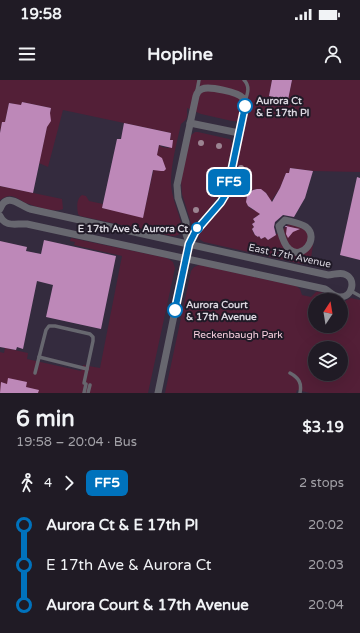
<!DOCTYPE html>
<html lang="en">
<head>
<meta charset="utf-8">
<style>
	body { margin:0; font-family:"Varela Round",sans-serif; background:#28242d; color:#f1f3f6; height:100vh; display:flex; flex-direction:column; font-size:15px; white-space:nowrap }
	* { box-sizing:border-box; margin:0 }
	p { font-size:13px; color:#a2a1a7 }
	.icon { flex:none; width:22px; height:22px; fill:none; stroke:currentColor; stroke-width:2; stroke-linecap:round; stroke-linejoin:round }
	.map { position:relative; height:313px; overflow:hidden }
	.side { display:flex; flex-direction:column; background:#201b25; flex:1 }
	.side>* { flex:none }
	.badge { padding:0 8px; border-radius:6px; font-size:14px; line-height:26px }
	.needle { width:26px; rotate:12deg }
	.buttons { position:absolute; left:308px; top:213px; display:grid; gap:8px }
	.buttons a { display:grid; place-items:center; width:40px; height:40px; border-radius:50%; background:#201b25; box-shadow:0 4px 16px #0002,0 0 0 1px #3d3942; font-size:20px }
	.map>.badge { position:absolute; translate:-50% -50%; box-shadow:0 0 0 2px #fff }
	.legs { display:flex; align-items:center; gap:6px; height:44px; padding:0 16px; font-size:13px }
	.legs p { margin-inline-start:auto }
	.summary { display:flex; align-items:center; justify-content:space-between; height:68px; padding:0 16px }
	h1 { font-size:22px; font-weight:700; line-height:30px }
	ul { padding:0 16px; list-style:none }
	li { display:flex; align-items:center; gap:14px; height:40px; font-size:15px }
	li i { display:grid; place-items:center; width:6px; height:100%; margin:0 5px; background:currentColor }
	li i::after { content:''; width:10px; height:10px; margin:-5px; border:3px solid; border-radius:50%; background:#201b25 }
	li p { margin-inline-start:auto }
	li:first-child i { background:linear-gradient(#0000 50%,currentColor 0) }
	li:last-child i { background:linear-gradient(currentColor 50%,#0000 0) }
	.status { display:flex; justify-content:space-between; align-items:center; height:28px; padding:0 20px; background:#201b25; direction:ltr }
	.status svg { height:11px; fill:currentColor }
	header { display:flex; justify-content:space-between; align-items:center; height:52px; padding:0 16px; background:#201b25; font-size:18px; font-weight:700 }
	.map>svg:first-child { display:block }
</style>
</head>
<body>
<div class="status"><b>19:58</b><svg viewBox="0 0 49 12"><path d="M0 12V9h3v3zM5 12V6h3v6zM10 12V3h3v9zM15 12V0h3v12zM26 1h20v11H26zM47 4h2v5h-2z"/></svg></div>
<header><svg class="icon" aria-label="menu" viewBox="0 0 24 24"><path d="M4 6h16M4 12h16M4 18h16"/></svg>Hopline<svg class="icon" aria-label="person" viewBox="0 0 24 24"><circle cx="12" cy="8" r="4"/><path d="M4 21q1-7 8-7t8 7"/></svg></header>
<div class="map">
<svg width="360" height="313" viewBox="0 0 360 313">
	<rect width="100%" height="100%" fill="#2a2431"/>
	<!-- built -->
	<path fill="#342b3e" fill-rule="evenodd" d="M 0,0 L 360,0 L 360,313 L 0,313 ZM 315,220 L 341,220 L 341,246 L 315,246 ZM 315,268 L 341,268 L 341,294 L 315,294 Z"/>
	<!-- green -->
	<g fill="#531f37" fill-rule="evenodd">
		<path d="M 0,0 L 272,0 L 269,16 L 288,20 L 292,0 L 360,0 L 360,92 L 313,91 L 290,88 L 289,93 L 286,93 L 280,108 L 268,126 C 268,123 269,119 268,116 C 267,113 264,111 261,110 C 248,104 240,126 254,130 C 257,131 261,131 264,131 L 253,139 L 255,142 L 252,144 L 254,147 L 252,149 L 254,154 L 258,157 L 259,156 L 261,159 L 265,157 L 268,160 L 280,152 L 291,142 L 307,149 L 311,164 L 313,165 L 311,178 L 306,183 L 302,184 L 204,162 C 200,160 198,158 199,154 C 201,146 215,136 220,129 C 223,126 226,122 228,118 L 245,42 L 232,41 L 201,34 L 187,28 C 187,37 189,38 181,44 C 177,62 171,83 171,102 C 171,117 179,132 182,147 C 183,153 179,156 172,156 L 80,136 L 78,134 C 77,128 76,119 82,115 L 86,116 L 89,121 L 103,124 L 102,128 L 143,137 L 159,65 L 162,67 L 169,68 L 171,53 L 63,30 L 48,87 L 39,83 L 51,28 L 22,22 L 21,28 L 14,24 L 9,23 L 5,42 L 2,42 L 0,53 Z"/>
		<path d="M 195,52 L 198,52 L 229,59 L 231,60 L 232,65 L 223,107 C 218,119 203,137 193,144 L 191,143 L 182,114 L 181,101 L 190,56 Z"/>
		<path d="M 0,106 L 62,119 L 63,129 C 56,133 36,127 29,124 C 18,121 13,110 0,120 Z"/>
		<polygon points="71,158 167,178 173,182 175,188 148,313 0,313 0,272 4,273 5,268 28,273 27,279 81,291 83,285 100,288 122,176 74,165 75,162 70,161"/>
		<path d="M 199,185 L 296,206 L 300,209 L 302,215 L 311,217 L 316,212 C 322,211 329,215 332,220 L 315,220 L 315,246 L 341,246 L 341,222 L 345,221 L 351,218 L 360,220 L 360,313 L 310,313 L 297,310 L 296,313 L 165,313 L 191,191 L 194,187 ZM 315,268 L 341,268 L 341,294 L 315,294 Z"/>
	</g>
	<!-- building -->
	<g fill="#bd88b8">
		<polygon points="272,0 292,0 288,20 269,16"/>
		<polygon points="22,22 51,28 50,33 51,41 47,47 33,113 0,106 0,53 2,42 5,42 9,23 21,25"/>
		<polygon points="124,43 171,53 170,60 173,60 172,68 159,65 157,75 162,78 166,89 164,91 161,91 153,90 143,138 102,128 117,59 121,59"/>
		<polygon points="290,88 313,91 305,118 294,137 283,135 275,142 274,147 276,155 268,160 265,157 261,159 259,156 258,157 255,155 252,149 254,147 252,144 255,142 253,139 260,134 248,126 246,122 247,116 250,112 253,110 257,109 261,109 266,113 272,122 280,108 286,93 289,93"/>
		<polygon points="357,97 360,98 360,180 340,175"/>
		<polygon points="286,146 295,148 300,149 293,152 288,158 286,154 287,146 285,147"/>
		<polygon points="44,160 116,176 101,249 46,237 53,205 37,201 23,269 17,267 16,270 0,267 0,161 27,167 26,171 41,174"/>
		<polygon points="8,298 27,302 26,307 39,310 38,313 0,313 1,302 7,304"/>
	</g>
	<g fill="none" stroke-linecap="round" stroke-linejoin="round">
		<!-- lane -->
		<g stroke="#67676f" stroke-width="3.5">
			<path d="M 244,0 C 250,6 248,13 245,21"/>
			<polyline points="197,11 199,0"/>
			<polyline points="351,211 360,216"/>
			<polyline points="39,277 87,289"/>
			<polyline points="35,293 46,250 49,246 55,246 90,254 93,257 93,261 84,303"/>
			<path d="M 290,293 C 299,298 302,303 300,313"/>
			<polyline points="84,313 86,304"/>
			<polyline points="88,313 90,305"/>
		</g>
		<!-- street -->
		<g stroke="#67676f" stroke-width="7">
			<polyline points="190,43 239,53"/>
			<path d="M 0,129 C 7,111 20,126 30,129 L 328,195 C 333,195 339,192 344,194 C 357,198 353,218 339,217 C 333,216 330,212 325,209 L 27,144 C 16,143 6,148 0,136"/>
			<path d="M 285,140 C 292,142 300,143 306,147 C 320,158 302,181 289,169 C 283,164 281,153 279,146 Z"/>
			<path d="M 158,313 L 189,163 L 195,151 L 221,122 L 227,110 L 245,28 C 245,24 245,21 243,18 C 238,12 209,6 202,9 C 199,10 197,13 196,16 L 177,105 L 178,118 L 186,142 L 186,154 L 189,163"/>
		</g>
	</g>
	<!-- trees -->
	<g fill="#9c8492">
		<circle cx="201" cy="63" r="3"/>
		<circle cx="219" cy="66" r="3"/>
		<circle cx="241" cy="88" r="3"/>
		<circle cx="196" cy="130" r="3"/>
	</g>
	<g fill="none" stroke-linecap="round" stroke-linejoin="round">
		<!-- line-1 casing -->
		<g stroke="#fff" stroke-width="9">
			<polyline id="line-1" points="175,230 189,164 195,152 221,122 227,112 245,26"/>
		</g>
		<!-- line-1 -->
		<use href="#line-1" stroke="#0072bc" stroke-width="6"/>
	</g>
	<!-- markers -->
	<g fill="#fff" stroke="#0072bc" stroke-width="2">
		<circle cx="245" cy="26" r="7"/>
		<circle cx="197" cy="148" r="5"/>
		<circle cx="175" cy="230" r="7"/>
	</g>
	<g text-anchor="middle" stroke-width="4" stroke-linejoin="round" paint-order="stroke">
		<!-- stop labels -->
		<g font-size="10" font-weight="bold" fill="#dbd7e0" stroke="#201a27" text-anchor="start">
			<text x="256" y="24">Aurora Ct<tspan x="256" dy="12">&amp; E 17th Pl</tspan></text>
			<text x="188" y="152" text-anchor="end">E 17th Ave &amp; Aurora Ct</text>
			<text x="186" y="228">Aurora Court<tspan x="186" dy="12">&amp; 17th Avenue</tspan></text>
		</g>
		<!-- street labels -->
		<g font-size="10" fill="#dbd7e0" stroke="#201a27">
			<text transform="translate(290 175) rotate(12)" y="4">East 17th Avenue</text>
		</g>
		<!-- park labels -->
		<g font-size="10" fill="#fad2e1" stroke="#201a27">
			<text x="238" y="258">Reckenbaugh Park</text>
		</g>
	</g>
</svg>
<div class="buttons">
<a><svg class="needle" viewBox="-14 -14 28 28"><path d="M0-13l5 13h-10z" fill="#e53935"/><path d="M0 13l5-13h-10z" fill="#a2a1a7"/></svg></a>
<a><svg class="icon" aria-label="layers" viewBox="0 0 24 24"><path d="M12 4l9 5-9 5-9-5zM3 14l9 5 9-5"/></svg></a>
</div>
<b class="badge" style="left:229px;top:102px;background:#0072bc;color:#fff">FF5</b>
</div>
<section class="side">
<div class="summary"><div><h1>6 min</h1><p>19:58 – 20:04 · Bus</p></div><b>$3.19</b></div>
<div class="legs"><svg class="icon" aria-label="walk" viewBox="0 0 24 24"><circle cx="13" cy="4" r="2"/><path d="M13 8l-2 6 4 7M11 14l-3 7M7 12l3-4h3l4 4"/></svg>4<svg class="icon" aria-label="forward" viewBox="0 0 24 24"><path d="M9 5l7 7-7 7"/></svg><b class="badge" style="background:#0072bc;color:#fff">FF5</b><p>2 stops</p></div>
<ul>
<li><i style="color:#0072bc"></i><b>Aurora Ct &amp; E 17th Pl</b><p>20:02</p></li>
<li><i style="color:#0072bc"></i><span>E 17th Ave &amp; Aurora Ct</span><p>20:03</p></li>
<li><i style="color:#0072bc"></i><b>Aurora Court &amp; 17th Avenue</b><p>20:04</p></li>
</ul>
</section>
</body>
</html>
